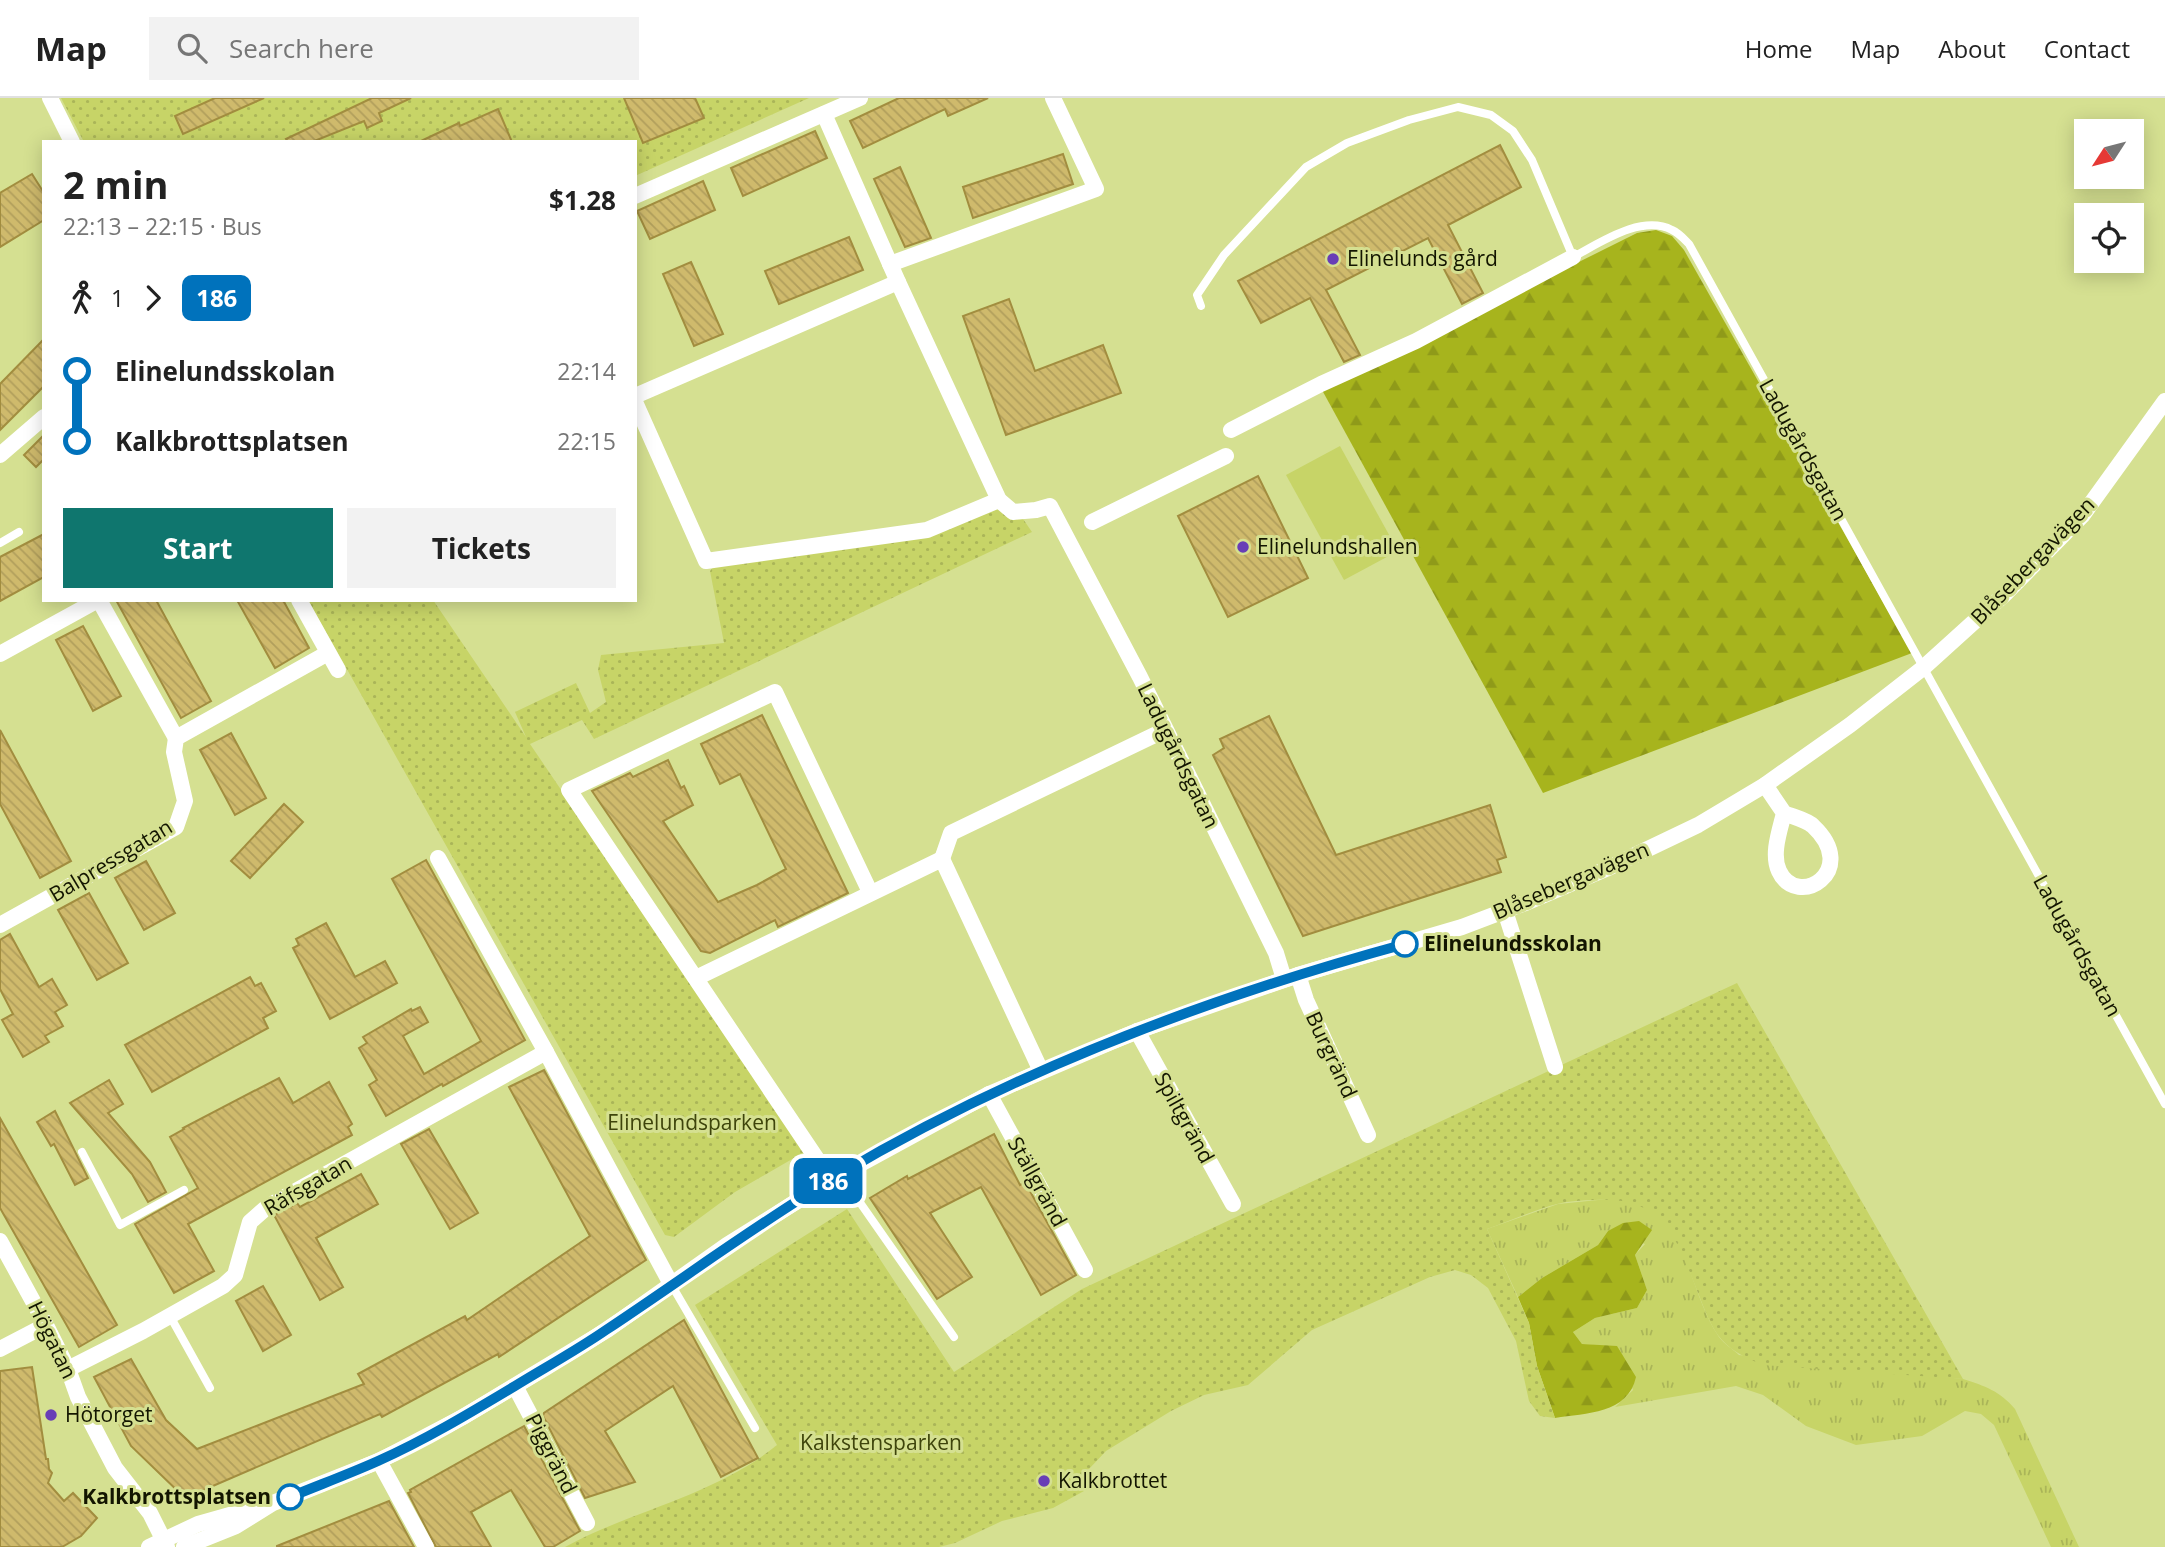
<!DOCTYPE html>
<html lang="en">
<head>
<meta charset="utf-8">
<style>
	body { margin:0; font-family:"Open Sans",sans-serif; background:#f2f2f2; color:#222; height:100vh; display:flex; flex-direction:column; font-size:26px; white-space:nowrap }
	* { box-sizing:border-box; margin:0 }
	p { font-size:23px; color:#767676 }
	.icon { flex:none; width:38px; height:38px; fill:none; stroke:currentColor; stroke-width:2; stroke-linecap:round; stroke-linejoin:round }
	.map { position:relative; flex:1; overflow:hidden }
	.details { position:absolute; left:42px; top:42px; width:595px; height:462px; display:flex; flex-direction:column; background:#fff; border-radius:0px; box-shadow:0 4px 18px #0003 }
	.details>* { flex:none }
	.badge { padding:0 14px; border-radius:10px; font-size:24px; line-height:46px }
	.needle { width:46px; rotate:234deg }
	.tools { position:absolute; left:2074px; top:21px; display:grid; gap:14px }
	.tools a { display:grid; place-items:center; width:70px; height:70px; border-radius:0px; background:#fff; box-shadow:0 4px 18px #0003; font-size:35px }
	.map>.badge { position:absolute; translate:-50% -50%; box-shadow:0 0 0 4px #fff }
	.legs { display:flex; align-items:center; gap:10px; height:77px; padding:0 21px; font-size:23px }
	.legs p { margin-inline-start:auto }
	.summary { display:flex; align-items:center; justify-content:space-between; height:119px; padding:0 21px }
	h1 { font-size:38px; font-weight:700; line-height:52px }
	.primary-button { display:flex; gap:14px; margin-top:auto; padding:14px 21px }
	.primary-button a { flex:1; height:80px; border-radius:0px; background:#0f766e; color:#fff; font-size:28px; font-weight:700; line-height:80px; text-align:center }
	.primary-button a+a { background:#f2f2f2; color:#222 }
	ul { padding:0 21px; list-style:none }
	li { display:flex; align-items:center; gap:24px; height:70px; font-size:26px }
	li i { display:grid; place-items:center; width:10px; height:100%; margin:0 9px; background:currentColor }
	li i::after { content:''; width:18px; height:18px; margin:-9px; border:5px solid; border-radius:50%; background:#fff }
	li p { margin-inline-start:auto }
	li:first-child i { background:linear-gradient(#0000 50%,currentColor 0) }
	li:last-child i { background:linear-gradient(currentColor 50%,#0000 0) }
	header { display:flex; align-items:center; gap:42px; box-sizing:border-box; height:98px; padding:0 35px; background:#fff; border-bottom:2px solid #e0e0e0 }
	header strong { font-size:33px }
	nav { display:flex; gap:38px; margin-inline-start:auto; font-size:24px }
	.search { width:490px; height:63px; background:#f2f2f2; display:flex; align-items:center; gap:18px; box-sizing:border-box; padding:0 24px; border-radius:0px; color:#767676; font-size:26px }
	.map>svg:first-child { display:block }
</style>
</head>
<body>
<header>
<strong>Map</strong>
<div class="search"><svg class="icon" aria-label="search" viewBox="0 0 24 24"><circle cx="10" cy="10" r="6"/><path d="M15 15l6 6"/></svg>Search here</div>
<nav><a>Home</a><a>Map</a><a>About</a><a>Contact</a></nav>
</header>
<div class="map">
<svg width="2165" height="1449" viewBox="0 0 2165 1449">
	<defs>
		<pattern id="grass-tufts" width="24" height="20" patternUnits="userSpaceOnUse" patternTransform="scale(1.75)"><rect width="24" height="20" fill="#c7d467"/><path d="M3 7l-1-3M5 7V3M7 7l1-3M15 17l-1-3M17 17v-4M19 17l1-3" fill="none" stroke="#aab558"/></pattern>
		<pattern id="forest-firs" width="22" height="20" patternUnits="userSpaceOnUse" patternTransform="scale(1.75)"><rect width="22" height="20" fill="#a7b41d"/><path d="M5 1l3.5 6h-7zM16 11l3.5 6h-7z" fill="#8f9a19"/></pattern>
		<pattern id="park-dots" width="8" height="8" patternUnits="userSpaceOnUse" patternTransform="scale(1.75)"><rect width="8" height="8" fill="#c7d467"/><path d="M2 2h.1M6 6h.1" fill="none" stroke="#aab558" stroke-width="1.8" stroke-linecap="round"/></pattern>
		<pattern id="building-back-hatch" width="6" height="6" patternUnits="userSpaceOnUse" patternTransform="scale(1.75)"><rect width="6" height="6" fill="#cfba6c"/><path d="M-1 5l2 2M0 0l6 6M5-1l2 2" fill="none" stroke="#b19f5c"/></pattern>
	</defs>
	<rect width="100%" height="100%" fill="#d5e091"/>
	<!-- grass -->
	<path fill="url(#grass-tufts)" d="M 1618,1100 C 1626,1102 1637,1104 1644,1108 C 1691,1137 1690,1197 1719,1239 C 1724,1246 1733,1251 1739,1257 L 1963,1281 C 1985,1288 2000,1293 2015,1311 L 2079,1449 L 2051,1449 L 1994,1327 L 1981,1316 L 1965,1313 L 1922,1338 L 1856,1347 L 1806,1328 L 1763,1297 L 1736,1288 L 1615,1309 L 1633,1292 L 1617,1249 L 1582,1246 L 1573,1234 L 1595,1220 L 1637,1210 L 1647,1192 L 1635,1157 L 1645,1146 L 1608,1133 L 1598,1147 L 1542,1180 L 1518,1199 L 1487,1131 L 1558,1106 Z"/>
	<!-- forest -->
	<g fill="url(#forest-firs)">
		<polygon points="1656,132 1672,138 1684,152 1912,555 1543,695 1322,292 1637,135"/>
		<path d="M 1639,1123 L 1652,1132 L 1635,1157 L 1647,1192 L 1637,1210 L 1595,1220 L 1573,1234 L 1582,1246 L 1617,1248 L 1636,1279 C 1628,1316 1586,1315 1555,1320 L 1537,1268 L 1529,1225 L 1518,1199 L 1542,1180 L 1598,1147 L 1608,1133 L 1623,1125 Z"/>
	</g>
	<!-- park -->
	<g fill="url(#park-dots)">
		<polygon points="61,0 809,0 635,78 635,44 84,44"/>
		<polygon points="1010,402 1032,434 594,641 582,622 530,646 806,1053 735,1094 674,1139 665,1137 308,502 433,502 526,639 515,614 576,585 590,615 606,604 598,572 601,557 724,545 710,473 721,459 856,448"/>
		<path d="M 1737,885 L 1963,1281 L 1763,1267 C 1747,1260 1734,1255 1722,1242 C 1711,1230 1704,1210 1698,1195 C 1676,1139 1664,1098 1595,1102 C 1583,1102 1569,1103 1557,1106 C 1534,1112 1510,1123 1487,1131 L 1529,1225 L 1537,1268 L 1555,1320 L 1540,1318 L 1529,1303 L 1516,1243 L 1488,1190 L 1471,1177 L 1455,1172 L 1430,1179 L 1312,1232 L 1248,1287 L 1204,1297 L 1171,1313 L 1106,1353 L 1089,1371 L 1084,1393 L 1053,1410 L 1002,1423 L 955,1445 L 939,1449 L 565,1449 C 633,1412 716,1397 777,1347 L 695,1207 L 847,1111 L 954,1274 L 1082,1191 Z"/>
	</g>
	<!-- pitch -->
	<polygon fill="#c7d467" points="1340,348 1398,453 1344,482 1286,377"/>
	<!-- building -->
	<g fill="url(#building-back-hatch)" stroke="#a28d3f" stroke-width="2">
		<polygon points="215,0 264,0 183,36 175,18"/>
		<polygon points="372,0 411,0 379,15 382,23 367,30 364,23 312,44 288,44 286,41"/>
		<polygon points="624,0 695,0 704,20 643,45"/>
		<polygon points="899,0 988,0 948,18 945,11 863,50 850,23"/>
		<polygon points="498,11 512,44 419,44 459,25 460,28"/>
		<polygon points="815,33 827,60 743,98 731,70"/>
		<polygon points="1500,47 1521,89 1448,127 1483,195 1462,206 1428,140 1326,192 1360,257 1344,264 1310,200 1261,225 1238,183"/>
		<polygon points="1063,56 1073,86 973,120 963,89"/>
		<polygon points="900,69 931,140 905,149 874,81"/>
		<polygon points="32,76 44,95 44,122 0,149 0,95"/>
		<polygon points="703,83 715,112 650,141 637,113"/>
		<polygon points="849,139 863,172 779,206 765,173"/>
		<polygon points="691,164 723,236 694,248 663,176"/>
		<polygon points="1009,201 1035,273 1103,247 1121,295 1006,337 963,218"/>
		<polygon points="44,241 44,288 0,332 0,286"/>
		<polygon points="44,337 44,361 36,369 24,357"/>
		<polygon points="1258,378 1308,480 1228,519 1178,418"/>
		<polygon points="44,436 44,479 0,503 0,459"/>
		<polygon points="116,502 156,502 211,603 181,620"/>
		<polygon points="237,502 283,502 309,550 275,570"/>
		<polygon points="83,528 121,598 93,613 56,542"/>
		<polygon points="762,617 848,795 778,829 775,822 710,855 701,853 592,693 630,675 633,679 668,662 681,690 684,688 693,707 663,723 718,804 757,787 786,771 740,676 720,686 701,646"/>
		<polygon points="1269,618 1336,757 1490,707 1506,759 1497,762 1501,774 1303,838 1213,657 1224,650 1220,641"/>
		<polygon points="0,632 71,763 40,780 0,706"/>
		<polygon points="231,635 266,700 235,717 200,652"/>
		<polygon points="284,706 303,724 250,780 231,763"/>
		<polygon points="426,762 525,942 443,988 442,986 386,1018 369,987 377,982 359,950 367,945 363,939 411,911 412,913 420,909 428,924 403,938 424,976 481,943 392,781"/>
		<polygon points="146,763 175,815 144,832 115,780"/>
		<polygon points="89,795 128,865 97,882 58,812"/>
		<polygon points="326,825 355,879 385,863 397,885 330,921 293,850 299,847 296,841"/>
		<polygon points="10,836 39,889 52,881 67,907 55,914 63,928 45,938 49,944 23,959 2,922 13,916 0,891 0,842"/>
		<polygon points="250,879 255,888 261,885 276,913 263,920 268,930 152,994 125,947"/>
		<polygon points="544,972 646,1162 499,1259 498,1256 382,1319 380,1316 185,1400 131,1348 94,1279 131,1261 166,1322 197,1351 364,1286 358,1276 465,1218 467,1222 590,1138 509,989"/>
		<polygon points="279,980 293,1005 329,984 352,1026 348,1029 352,1037 188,1126 214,1173 174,1195 135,1126 198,1090 170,1039 184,1031 183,1030"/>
		<polygon points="109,982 123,1006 108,1015 150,1064 166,1094 148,1104 132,1076 70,1005"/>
		<polygon points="55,1013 88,1080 75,1087 54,1046 51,1048 37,1024"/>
		<polygon points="0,1020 117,1227 79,1249 0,1110"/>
		<polygon points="429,1031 478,1115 450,1131 401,1046"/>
		<polygon points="994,1036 1020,1087 1025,1084 1076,1177 1041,1197 981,1089 930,1115 972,1179 937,1201 870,1100 907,1078 908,1081"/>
		<polygon points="361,1076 378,1106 316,1140 343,1189 320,1202 274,1117 297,1105 300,1109"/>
		<polygon points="263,1188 291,1237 263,1253 236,1203"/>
		<polygon points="684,1222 758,1360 721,1379 673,1288 605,1333 635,1384 585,1400 543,1318 544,1315"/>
		<polygon points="32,1269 46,1361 48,1361 49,1371 52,1375 48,1385 64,1403 73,1395 97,1420 81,1438 62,1449 0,1449 0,1273"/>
		<polygon points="524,1328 580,1433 553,1449 545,1449 511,1392 471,1414 491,1449 436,1449 408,1395 411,1394 410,1392"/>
		<polygon points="389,1403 414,1449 277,1449 277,1448"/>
	</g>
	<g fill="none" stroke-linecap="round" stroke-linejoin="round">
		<!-- lane -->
		<g stroke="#fff" stroke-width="8">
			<path d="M 1201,208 L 1197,197 L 1224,157 L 1306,69 L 1347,45 L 1409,22 L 1458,9 L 1491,17 L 1513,33 L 1532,62 L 1573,159 C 1600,145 1641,116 1672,132 C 1679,135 1684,141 1689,146 L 2165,1006"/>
			<polyline points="0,445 19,434"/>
			<polyline points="82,1054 120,1127 184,1092"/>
			<polyline points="840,1076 954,1239"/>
			<polyline points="671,1186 755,1330"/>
			<polyline points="170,1218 210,1290"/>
		</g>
		<!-- street -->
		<g stroke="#fff" stroke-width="16">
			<polyline points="50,0 72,44"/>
			<polyline points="824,16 898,184 999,402 1013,414 1036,412 1050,408 1140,579 1276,855 1284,881"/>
			<polyline points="635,98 860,0"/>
			<polyline points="890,166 1096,91 1053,0"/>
			<polyline points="635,298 898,184"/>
			<polyline points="635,304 706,463 927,432 999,402"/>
			<polyline points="1231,332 1321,286 1416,243 1573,159"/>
			<polyline points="0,357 44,319"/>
			<polyline points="1092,424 1226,358"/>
			<polyline points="99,502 176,640"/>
			<polyline points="299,502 338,572"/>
			<polyline points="0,556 98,502"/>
			<path d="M 1765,687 L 1784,715 C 1780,732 1771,756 1779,773 C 1797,812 1861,773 1813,728 C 1807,722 1793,719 1784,715"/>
			<polyline points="942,761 951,735 1165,632"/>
			<polyline points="1505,813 1555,969"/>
			<polyline points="0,827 176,729 185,703 174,654 176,640 328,555"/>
			<polyline points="1298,877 1306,902 1368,1037"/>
			<polyline points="696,880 942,761 1041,973"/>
			<polyline points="1137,933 1233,1106"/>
			<polyline points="546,954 671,1186"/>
			<polyline points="989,996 1085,1172"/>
			<polyline points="831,1082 569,692 775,594 870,794"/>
			<polyline points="0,1143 46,1227 68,1271 78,1299 115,1370 150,1415 167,1449"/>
			<polyline points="0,1251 46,1227"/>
			<polyline points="68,1271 143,1233 223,1188 235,1177 250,1124 267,1109 546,954 438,760"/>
			<polyline points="515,1288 587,1425"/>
			<polyline points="379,1363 426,1449"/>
			<polyline points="149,1449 198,1426 258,1409"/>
			<polyline points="184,1449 236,1428 273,1405 379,1363 463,1319 607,1232 727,1147 831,1082 989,996 1137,933 1298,877 1462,829 1528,804 1606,771 1698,727 1765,687 1850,627 1923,570 2007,494 2082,418 2165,303"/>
		</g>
	</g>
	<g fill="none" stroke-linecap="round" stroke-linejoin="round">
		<!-- line-1 casing -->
		<g stroke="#fff" stroke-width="16">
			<path id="line-1" d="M 290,1399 C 319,1387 349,1376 378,1363 C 425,1342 470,1315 515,1288 C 546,1269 577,1252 606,1232 C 683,1181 757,1126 837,1078 C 1013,973 1207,900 1405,846"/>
		</g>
		<!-- line-1 -->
		<use href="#line-1" stroke="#0072bc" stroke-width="10"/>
	</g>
	<!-- markers -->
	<g fill="#683eb6" stroke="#d5e091" stroke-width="2.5">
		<circle cx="1333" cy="161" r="7"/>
		<circle cx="1243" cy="449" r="7"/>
		<circle cx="51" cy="1317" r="7"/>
		<circle cx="1044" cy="1383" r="7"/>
	</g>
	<g fill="#fff" stroke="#0072bc" stroke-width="3.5">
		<circle cx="1405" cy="846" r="12"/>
		<circle cx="290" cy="1399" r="12"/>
	</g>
	<g text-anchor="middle" stroke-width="6" stroke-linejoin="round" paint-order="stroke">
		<!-- poi labels -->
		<g font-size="21" fill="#131500" stroke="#d5e091" text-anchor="start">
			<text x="1347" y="168">Elinelunds gård</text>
			<text x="1257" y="456">Elinelundshallen</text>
			<text x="65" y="1324">Hötorget</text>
			<text x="1058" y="1390">Kalkbrottet</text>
		</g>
		<!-- street labels -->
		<g font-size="21" fill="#131500" stroke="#d5e091">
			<text transform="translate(1803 352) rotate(61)" y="7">Ladugårdsgatan</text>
			<text transform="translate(2033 463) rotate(-46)" y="7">Blåsebergavägen</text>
			<text transform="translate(1178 658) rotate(64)" y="7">Ladugårdsgatan</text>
			<text transform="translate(111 763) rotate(-31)" y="7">Balpressgatan</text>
			<text transform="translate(1571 783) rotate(-23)" y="7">Blåsebergavägen</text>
			<text transform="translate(2077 848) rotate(61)" y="7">Ladugårdsgatan</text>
			<text transform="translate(1331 957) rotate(65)" y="7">Burgränd</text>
			<text transform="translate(1184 1020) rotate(61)" y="7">Spiltgränd</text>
			<text transform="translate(1037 1084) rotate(61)" y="7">Ställgränd</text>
			<text transform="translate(308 1088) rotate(-30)" y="7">Räfsgatan</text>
			<text transform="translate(52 1242) rotate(64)" y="7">Högatan</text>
			<text transform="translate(551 1356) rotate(63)" y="7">Piggränd</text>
		</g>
		<!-- stop labels -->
		<g font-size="21" font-weight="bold" fill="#131500" stroke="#d5e091" text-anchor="start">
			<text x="1424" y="853">Elinelundsskolan</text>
			<text x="271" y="1406" text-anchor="end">Kalkbrottsplatsen</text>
		</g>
		<!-- park labels -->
		<g font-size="21" fill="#3e440b" stroke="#d5e091">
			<text x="692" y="1032">Elinelundsparken</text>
			<text x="881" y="1352">Kalkstensparken</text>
		</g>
	</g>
</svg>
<div class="tools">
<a><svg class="needle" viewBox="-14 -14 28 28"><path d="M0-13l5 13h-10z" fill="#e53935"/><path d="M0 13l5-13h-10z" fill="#767676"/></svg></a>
<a><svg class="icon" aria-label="locate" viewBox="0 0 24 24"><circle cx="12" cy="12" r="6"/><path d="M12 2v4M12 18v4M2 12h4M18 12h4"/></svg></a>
</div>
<b class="badge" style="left:828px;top:1083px;background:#0072bc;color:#fff">186</b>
<section class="details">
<div class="summary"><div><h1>2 min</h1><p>22:13 – 22:15 · Bus</p></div><b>$1.28</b></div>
<div class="legs"><svg class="icon" aria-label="walk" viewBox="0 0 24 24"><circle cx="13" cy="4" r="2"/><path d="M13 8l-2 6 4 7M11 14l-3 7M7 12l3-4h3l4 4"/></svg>1<svg class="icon" aria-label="forward" viewBox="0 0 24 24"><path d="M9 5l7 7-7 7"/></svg><b class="badge" style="background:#0072bc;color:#fff">186</b></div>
<ul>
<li><i style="color:#0072bc"></i><b>Elinelundsskolan</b><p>22:14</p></li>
<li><i style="color:#0072bc"></i><b>Kalkbrottsplatsen</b><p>22:15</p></li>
</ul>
<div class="primary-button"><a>Start</a><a>Tickets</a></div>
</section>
</div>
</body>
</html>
